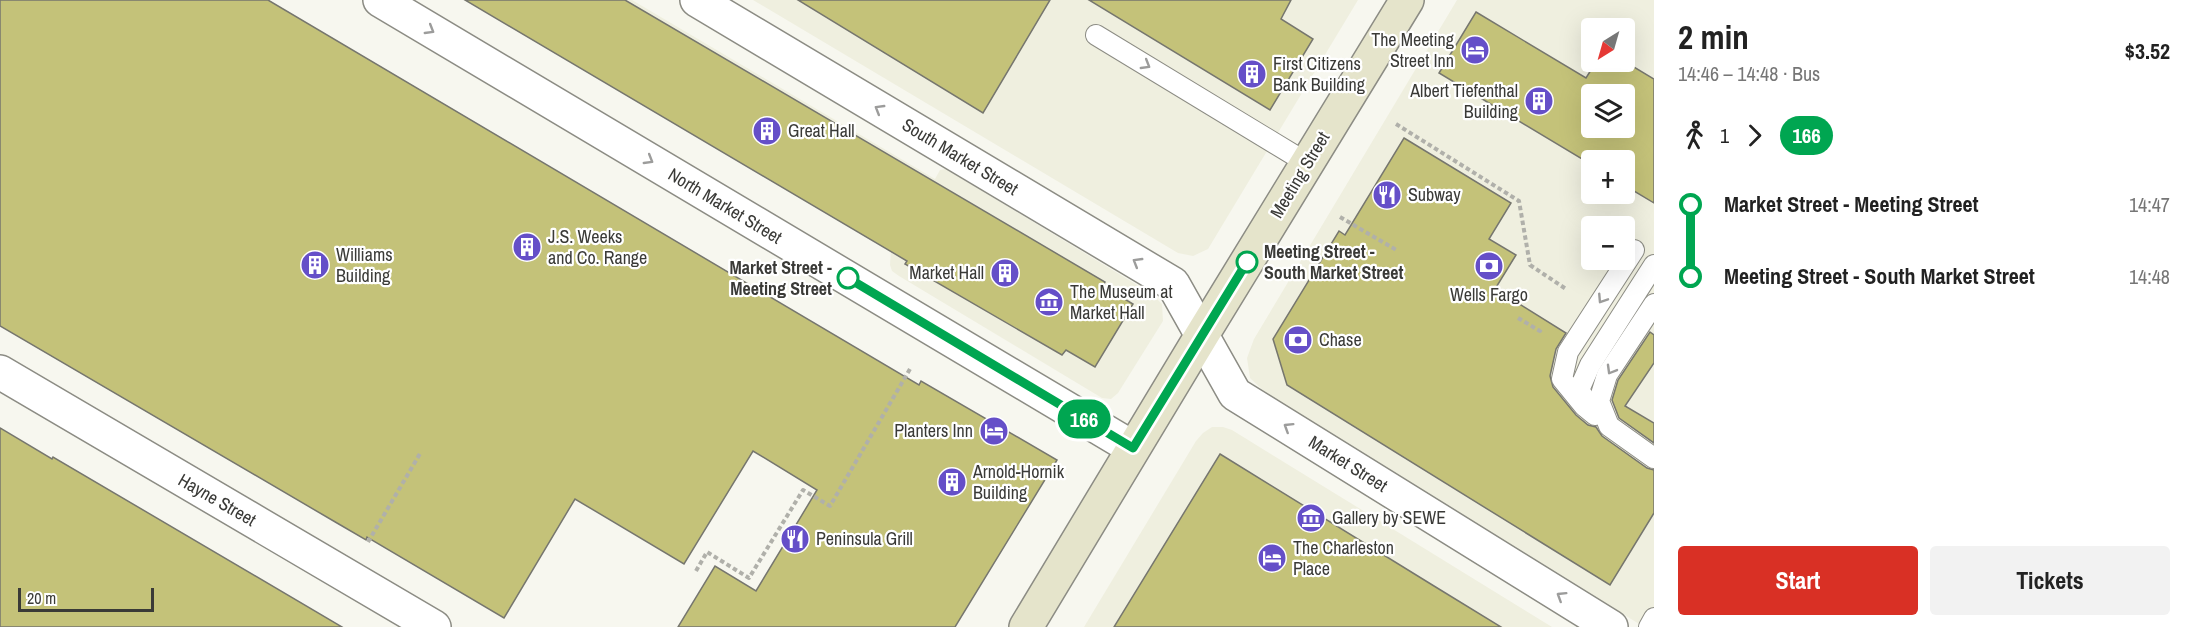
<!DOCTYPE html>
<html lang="en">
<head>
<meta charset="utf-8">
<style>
	body { margin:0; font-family:"Archivo Narrow",sans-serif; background:#f2f2f2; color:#222; height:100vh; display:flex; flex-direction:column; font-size:22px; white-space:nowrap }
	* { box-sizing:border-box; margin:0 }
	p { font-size:20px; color:#767676 }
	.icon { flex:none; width:33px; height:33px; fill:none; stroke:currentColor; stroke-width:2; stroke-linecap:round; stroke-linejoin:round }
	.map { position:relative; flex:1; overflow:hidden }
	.details { display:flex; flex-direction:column; background:#fff; width:540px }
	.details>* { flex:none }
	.badge { padding:0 12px; border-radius:20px; font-size:21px; line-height:39px }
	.needle { width:39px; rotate:217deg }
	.tools { position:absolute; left:1581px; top:18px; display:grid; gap:12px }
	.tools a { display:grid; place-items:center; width:54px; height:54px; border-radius:6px; background:#fff; box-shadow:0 6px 24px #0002; font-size:30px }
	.scale { position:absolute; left:18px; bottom:15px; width:136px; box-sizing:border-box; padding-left:6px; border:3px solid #3a3a37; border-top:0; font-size:16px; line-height:21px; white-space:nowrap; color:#3a3a37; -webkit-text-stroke:4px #fff; paint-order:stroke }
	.map>.badge { position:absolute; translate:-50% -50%; box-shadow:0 0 0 3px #fff }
	.legs { display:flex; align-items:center; gap:9px; height:66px; padding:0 24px; font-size:20px }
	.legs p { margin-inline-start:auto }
	.headline { display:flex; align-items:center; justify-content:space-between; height:102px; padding:0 24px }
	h1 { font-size:33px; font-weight:700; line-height:45px }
	.action { display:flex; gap:12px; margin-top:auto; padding:12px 24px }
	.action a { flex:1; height:69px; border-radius:6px; background:#d93025; color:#fff; font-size:24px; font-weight:700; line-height:69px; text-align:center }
	.action a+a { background:#f2f2f2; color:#222 }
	ul { padding:0 24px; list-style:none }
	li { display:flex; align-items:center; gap:21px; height:72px; font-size:22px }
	li i { display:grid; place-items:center; width:9px; height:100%; margin:0 8px; background:currentColor }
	li i::after { content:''; width:15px; height:15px; margin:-8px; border:4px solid; border-radius:50%; background:#fff }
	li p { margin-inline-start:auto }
	li:first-child i { background:linear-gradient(#0000 50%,currentColor 0) }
	li:last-child i { background:linear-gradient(currentColor 50%,#0000 0) }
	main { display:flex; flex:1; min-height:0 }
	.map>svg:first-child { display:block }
</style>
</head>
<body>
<main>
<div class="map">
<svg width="1654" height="627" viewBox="0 0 1654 627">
	<rect width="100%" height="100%" fill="#f7f7ef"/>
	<!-- built -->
	<g fill="#efefdf" fill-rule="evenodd">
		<polygon points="471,0 632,0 935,179 940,170 946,169 1152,294 1162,304 1163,321 1118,393 1111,399 1102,398 899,276 892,271 890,265 891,250"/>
		<polygon points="753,0 1358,0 1208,249 1193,256 1178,253"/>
		<path d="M 1457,0 L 1654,0 L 1654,627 L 1644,627 L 1267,394 L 1250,378 L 1247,358 L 1254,339 ZM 1592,28 L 1624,28 L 1624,62 L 1592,62 ZM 1592,94 L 1624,94 L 1624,128 L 1592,128 ZM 1592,160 L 1624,160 L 1624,194 L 1592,194 ZM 1592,226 L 1624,226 L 1624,260 L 1592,260 Z"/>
		<polygon points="1212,427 1223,427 1232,430 1552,627 1084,627 1196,441 1203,433"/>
	</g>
	<!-- building -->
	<g fill="#c4c279" stroke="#76766e" stroke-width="1.5" fill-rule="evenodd">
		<polygon points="0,0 268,0 919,385 921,381 1057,460 955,627 678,627 715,566 756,591 817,490 753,451 684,564 575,499 504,618 367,537 366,540 337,523 0,326"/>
		<polygon points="465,0 625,0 1105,282 1103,286 1133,304 1095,367 1066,350 1062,355 905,264 907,261"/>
		<polygon points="798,0 1050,0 983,113"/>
		<polygon points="1089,0 1291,0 1281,19 1313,39 1270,110"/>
		<path d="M 1476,12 L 1586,78 L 1596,62 L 1624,61 L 1654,79 L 1654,203 L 1624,185 L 1624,160 L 1592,160 L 1592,165 L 1439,73 ZM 1592,94 L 1624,94 L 1624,128 L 1592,128 Z"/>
		<polygon points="1404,138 1511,203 1489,239 1516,255 1495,289 1566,333 1556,349 1550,376 1553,387 1576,415 1588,425 1596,427 1602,436 1647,468 1654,470 1654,513 1610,585 1287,385 1273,339 1339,231 1345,235"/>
		<polygon points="1650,332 1654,335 1654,363 1625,406 1654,423 1654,443 1619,418 1612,400 1618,380"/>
		<polygon points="0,428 52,459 53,457 342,627 0,627"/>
		<polygon points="1220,454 1434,586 1501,627 1114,627"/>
	</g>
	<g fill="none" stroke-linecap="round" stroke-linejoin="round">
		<!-- service casing -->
		<g stroke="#8c8c84" stroke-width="22">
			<g id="service">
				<polyline points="1096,35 1307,163"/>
				<polyline points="1654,304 1607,375 1599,401 1609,426 1654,458"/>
				<polyline points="1588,404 1579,390 1590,365 1654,265"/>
				<polyline points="1595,415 1584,406 1562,379 1568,352 1634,250"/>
				<polyline points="1649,627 1654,618"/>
			</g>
		</g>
		<!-- minor casing -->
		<g stroke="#8c8c84" stroke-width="36">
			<polyline id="minor" points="0,372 434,627"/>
		</g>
		<!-- tertiary casing -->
		<g stroke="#8c8c84" stroke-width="36">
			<g id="tertiary">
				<polyline points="380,0 1133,448"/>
				<polyline points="697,0 1173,284 1235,394 1611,627"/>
			</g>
		</g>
		<!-- secondary casing -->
		<g stroke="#8c8c84" stroke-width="36">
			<polyline id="secondary" points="1026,627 1202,335 1407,0"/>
		</g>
		<!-- path -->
		<g stroke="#b0b0aa" stroke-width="4" stroke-dasharray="4.5 3" stroke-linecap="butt">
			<polyline points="1396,124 1519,201 1530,265 1566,289"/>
			<polyline points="1340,217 1398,251"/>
			<polyline points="1518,318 1540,331 1541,329"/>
			<polyline points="368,542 421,452"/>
			<polyline points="696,571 707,552 749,578 803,490 830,506 910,369"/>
		</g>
		<!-- service -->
		<use href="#service" stroke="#fff" stroke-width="20"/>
		<!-- minor -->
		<use href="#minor" stroke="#fff" stroke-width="33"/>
		<!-- tertiary -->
		<use href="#tertiary" stroke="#fff" stroke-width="33"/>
		<!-- secondary -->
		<use href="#secondary" stroke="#e5e4cb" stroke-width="33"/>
	</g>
	<!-- one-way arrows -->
	<defs><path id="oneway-chevron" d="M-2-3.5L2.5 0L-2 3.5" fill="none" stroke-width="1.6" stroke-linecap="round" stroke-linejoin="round" transform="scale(1.5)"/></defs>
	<g stroke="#9c9c9b">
		<use href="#oneway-chevron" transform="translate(430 30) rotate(31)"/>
		<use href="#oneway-chevron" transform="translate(1146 65) rotate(31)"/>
		<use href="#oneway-chevron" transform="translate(879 109) rotate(-149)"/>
		<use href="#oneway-chevron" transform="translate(649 160) rotate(31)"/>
		<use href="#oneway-chevron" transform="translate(1137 262) rotate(-149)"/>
		<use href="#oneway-chevron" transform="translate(1602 299) rotate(123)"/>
		<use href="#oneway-chevron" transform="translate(1611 370) rotate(120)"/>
		<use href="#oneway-chevron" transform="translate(1288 427) rotate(-148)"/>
		<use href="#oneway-chevron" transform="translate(1561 596) rotate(-148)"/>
	</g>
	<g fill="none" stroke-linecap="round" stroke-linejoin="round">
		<!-- line-1 casing -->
		<g stroke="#fff" stroke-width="14">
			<polyline id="line-1" points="848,278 1133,448 1247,262"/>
		</g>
		<!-- line-1 -->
		<use href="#line-1" stroke="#00a651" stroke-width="9"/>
	</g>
	<!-- icons -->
	<defs>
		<g id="hotel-disc" transform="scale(1.5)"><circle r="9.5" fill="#654fc8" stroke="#fff"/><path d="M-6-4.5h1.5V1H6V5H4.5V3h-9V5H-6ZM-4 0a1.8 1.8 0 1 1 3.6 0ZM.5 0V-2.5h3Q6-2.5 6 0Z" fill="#fff"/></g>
		<g id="building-disc" transform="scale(1.5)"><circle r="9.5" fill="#654fc8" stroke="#fff"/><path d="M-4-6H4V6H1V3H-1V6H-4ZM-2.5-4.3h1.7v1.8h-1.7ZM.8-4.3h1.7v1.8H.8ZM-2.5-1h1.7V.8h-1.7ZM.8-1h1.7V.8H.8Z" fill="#fff"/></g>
		<g id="restaurant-disc" transform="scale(1.5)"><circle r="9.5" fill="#654fc8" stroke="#fff"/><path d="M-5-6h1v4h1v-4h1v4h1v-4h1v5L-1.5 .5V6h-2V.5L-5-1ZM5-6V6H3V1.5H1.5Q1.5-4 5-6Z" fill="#fff"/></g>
		<g id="bank-disc" transform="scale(1.5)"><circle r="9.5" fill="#654fc8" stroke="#fff"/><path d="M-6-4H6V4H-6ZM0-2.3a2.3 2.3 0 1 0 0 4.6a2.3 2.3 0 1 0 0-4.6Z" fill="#fff"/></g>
		<g id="museum-disc" transform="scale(1.5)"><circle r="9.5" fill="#654fc8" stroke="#fff"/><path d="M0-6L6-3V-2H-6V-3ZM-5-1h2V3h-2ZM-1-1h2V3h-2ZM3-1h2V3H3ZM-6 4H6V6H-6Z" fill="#fff"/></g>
	</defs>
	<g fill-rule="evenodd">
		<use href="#hotel-disc" x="1475" y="50"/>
		<use href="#building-disc" x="1252" y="74"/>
		<use href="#building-disc" x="1539" y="101"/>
		<use href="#building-disc" x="767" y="131"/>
		<use href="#restaurant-disc" x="1387" y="195"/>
		<use href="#building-disc" x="527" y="247"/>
		<use href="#building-disc" x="315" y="265"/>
		<use href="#bank-disc" x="1489" y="266"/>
		<use href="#building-disc" x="1005" y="273"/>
		<use href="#museum-disc" x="1049" y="302"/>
		<use href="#bank-disc" x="1298" y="340"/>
		<use href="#hotel-disc" x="994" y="431"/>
		<use href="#building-disc" x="952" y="482"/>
		<use href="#museum-disc" x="1311" y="518"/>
		<use href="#restaurant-disc" x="795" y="539"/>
		<use href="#hotel-disc" x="1272" y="558"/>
	</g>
	<!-- markers -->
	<g fill="#fff" stroke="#00a651" stroke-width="3">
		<circle cx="1247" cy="262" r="10"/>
		<circle cx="848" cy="278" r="10"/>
	</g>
	<g text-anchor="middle" stroke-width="4.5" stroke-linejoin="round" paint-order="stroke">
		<!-- poi labels -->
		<g font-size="18" fill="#3a3a37" stroke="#fff" text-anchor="start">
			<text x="1454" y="46" text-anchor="end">The Meeting<tspan x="1454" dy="21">Street Inn</tspan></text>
			<text x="1273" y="70">First Citizens<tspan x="1273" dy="21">Bank Building</tspan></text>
			<text x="1518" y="97" text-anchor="end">Albert Tiefenthal<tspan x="1518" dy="21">Building</tspan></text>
			<text x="788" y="137">Great Hall</text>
			<text x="1408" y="201">Subway</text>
			<text x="548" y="243">J.S. Weeks<tspan x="548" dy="21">and Co. Range</tspan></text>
			<text x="336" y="261">Williams<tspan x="336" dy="21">Building</tspan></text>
			<text x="984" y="279" text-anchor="end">Market Hall</text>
			<text x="1070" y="298">The Museum at<tspan x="1070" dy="21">Market Hall</tspan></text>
			<text x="1489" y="301" text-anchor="middle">Wells Fargo</text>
			<text x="1319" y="346">Chase</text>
			<text x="973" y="437" text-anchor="end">Planters Inn</text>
			<text x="973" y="478">Arnold-Hornik<tspan x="973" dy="21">Building</tspan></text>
			<text x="1332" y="524">Gallery by SEWE</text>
			<text x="816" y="545">Peninsula Grill</text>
			<text x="1293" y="554">The Charleston<tspan x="1293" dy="21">Place</tspan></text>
		</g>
		<!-- street labels -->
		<g font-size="18" fill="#3a3a37" stroke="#fff">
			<text transform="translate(960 157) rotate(31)" y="6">South Market Street</text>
			<text transform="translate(1300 175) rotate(-59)" y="6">Meeting Street</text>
			<text transform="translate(725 206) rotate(31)" y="6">North Market Street</text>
			<text transform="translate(1348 464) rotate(32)" y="6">Market Street</text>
			<text transform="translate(217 500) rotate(30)" y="6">Hayne Street</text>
		</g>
		<!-- stop labels -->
		<g font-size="18" font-weight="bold" fill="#3a3a37" stroke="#fff" text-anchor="start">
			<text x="1264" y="258">Meeting Street -<tspan x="1264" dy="21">South Market Street</tspan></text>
			<text x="832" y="274" text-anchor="end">Market Street -<tspan x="832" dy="21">Meeting Street</tspan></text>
		</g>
	</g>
</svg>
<div class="tools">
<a><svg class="needle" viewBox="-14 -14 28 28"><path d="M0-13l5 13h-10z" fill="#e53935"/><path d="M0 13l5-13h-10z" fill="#767676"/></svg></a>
<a><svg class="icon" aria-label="layers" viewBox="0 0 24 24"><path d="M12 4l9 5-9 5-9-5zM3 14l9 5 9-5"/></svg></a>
<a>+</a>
<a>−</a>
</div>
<div class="scale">20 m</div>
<b class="badge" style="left:1084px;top:419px;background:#00a651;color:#fff">166</b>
</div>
<section class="details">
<div class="headline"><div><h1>2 min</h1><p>14:46 – 14:48 · Bus</p></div><b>$3.52</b></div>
<div class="legs"><svg class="icon" aria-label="walk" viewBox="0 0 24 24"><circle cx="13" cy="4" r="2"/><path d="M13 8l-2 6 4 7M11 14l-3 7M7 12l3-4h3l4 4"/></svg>1<svg class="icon" aria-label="forward" viewBox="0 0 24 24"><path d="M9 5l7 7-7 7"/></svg><b class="badge" style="background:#00a651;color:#fff">166</b></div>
<ul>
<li><i style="color:#00a651"></i><b>Market Street - Meeting Street</b><p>14:47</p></li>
<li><i style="color:#00a651"></i><b>Meeting Street - South Market Street</b><p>14:48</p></li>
</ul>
<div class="action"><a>Start</a><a>Tickets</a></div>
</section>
</main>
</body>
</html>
